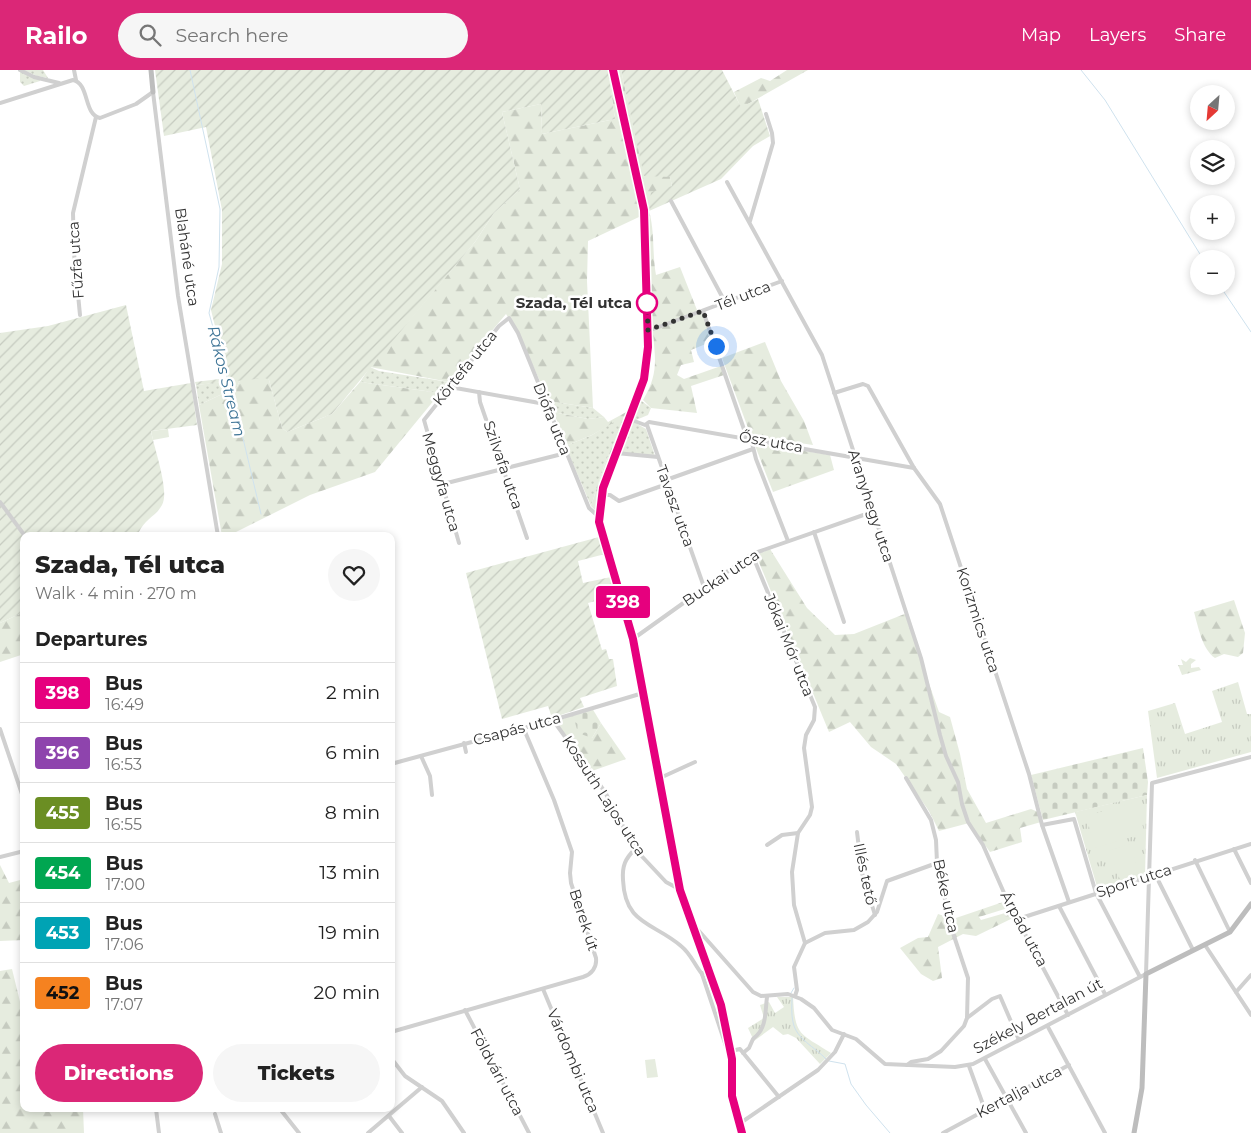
<!DOCTYPE html>
<html lang="en">
<head>
<meta charset="utf-8">
<style>
	body { margin:0; font-family:Montserrat,sans-serif; background:#f6f6f6; color:#222; height:100vh; display:flex; flex-direction:column; font-size:19px; white-space:nowrap }
	* { box-sizing:border-box; margin:0 }
	p { font-size:16px; color:#767676 }
	.icon { flex:none; width:28px; height:28px; fill:none; stroke:currentColor; stroke-width:2; stroke-linecap:round; stroke-linejoin:round }
	.map { position:relative; flex:1; overflow:hidden }
	.panel { position:absolute; left:20px; top:462px; width:375px; height:580px; display:flex; flex-direction:column; background:#fff; border-radius:10px; box-shadow:0 2px 8px #0003 }
	.panel>* { flex:none }
	.badge { padding:0 10px; border-radius:4px; font-size:18px; line-height:32px }
	.needle { width:32px; rotate:206deg }
	.controls { position:absolute; left:1190px; top:15px; display:grid; gap:10px }
	.controls a { display:grid; place-items:center; width:45px; height:45px; border-radius:50%; background:#fff; box-shadow:0 2px 8px #0003; font-size:25px }
	.you { position:absolute; width:25px; height:25px; margin:-12px; border:4px solid #fff; border-radius:50%; background:#1a73e8; box-shadow:0 0 0 8px #1a73e833 }
	.map>.badge { position:absolute; translate:-50% -50%; box-shadow:0 0 0 2px #fff }
	h2 { padding:0 15px; font-size:19px; line-height:45px }
	.round { display:grid; place-items:center; flex:none; width:52px; height:52px; border-radius:26px; background:#f6f6f6 }
	.overview { display:flex; align-items:center; justify-content:space-between; height:85px; padding:0 15px }
	h1 { font-size:24px; font-weight:800; line-height:38px }
	.cta { display:flex; gap:10px; margin-top:auto; padding:10px 15px }
	.cta a { flex:1; height:58px; border-radius:30px; background:#db2777; color:#fff; font-size:20px; font-weight:800; line-height:58px; text-align:center }
	.cta a+a { background:#f6f6f6; color:#222 }
	ul { padding:0; list-style:none }
	li { display:flex; align-items:center; gap:15px; height:60px; padding:0 15px; border-top:1px solid #e0e0e0 }
	li div { flex:1 }
	li b { display:block; font-size:19px }
	li em { font-style:normal }
	li .badge { min-width:55px; font-weight:700; text-align:center }
	header { display:flex; align-items:center; gap:30px; box-sizing:border-box; height:70px; padding:0 25px; background:#db2777; color:#fff }
	header strong { font-size:24px }
	nav { display:flex; gap:28px; margin-inline-start:auto; font-size:18px }
	.search { width:350px; height:45px; background:#f6f6f6; display:flex; align-items:center; gap:12px; box-sizing:border-box; padding:0 18px; border-radius:28px; color:#767676; font-size:19px }
	.map>svg:first-child { display:block }
</style>
</head>
<body>
<header>
<strong>Railo</strong>
<div class="search"><svg class="icon" aria-label="search" viewBox="0 0 24 24"><circle cx="10" cy="10" r="6"/><path d="M15 15l6 6"/></svg>Search here</div>
<nav><a>Map</a><a>Layers</a><a>Share</a></nav>
</header>
<div class="map">
<svg width="1251" height="1063" viewBox="0 0 1251 1063">
	<defs>
		<pattern id="grass-dots" width="8" height="8" patternUnits="userSpaceOnUse" patternTransform="scale(1.25)"><rect width="8" height="8" fill="#e6ecdf"/><path d="M2 2h.1M6 6h.1" fill="none" stroke="#c6cbc0" stroke-width="1.8" stroke-linecap="round"/></pattern>
		<pattern id="forest-firs" width="22" height="20" patternUnits="userSpaceOnUse" patternTransform="scale(1.25)"><rect width="22" height="20" fill="#e6ecdf"/><path d="M5 1l3.5 6h-7zM16 11l3.5 6h-7z" fill="#c6cbc0"/></pattern>
		<pattern id="cemetery-stones" width="16" height="16" patternUnits="userSpaceOnUse" patternTransform="scale(1.25)"><rect width="16" height="16" fill="#e6ecdf"/><path d="M2 7V4a2 2 0 0 1 4 0v3zM10 15v-3a2 2 0 0 1 4 0v3z" fill="#c6cbc0"/></pattern>
		<pattern id="park-tufts" width="24" height="20" patternUnits="userSpaceOnUse" patternTransform="scale(1.25)"><rect width="24" height="20" fill="#e6ecdf"/><path d="M3 7l-1-3M5 7V3M7 7l1-3M15 17l-1-3M17 17v-4M19 17l1-3" fill="none" stroke="#c6cbc0"/></pattern>
		<pattern id="garden-furrows" width="10" height="10" patternUnits="userSpaceOnUse" patternTransform="scale(1.25)"><rect width="10" height="10" fill="#e6ecdf"/><path d="M-1 1l2-2M0 10L10 0M9 11l2-2" fill="none" stroke="#c6cbc0"/></pattern>
	</defs>
	<rect width="100%" height="100%" fill="#fff"/>
	<!-- grass -->
	<g fill="url(#grass-dots)">
		<polygon points="23,0 43,0 48,8 37,6"/>
		<polygon points="20,1 40,10 40,11 24,16 20,12"/>
		<polygon points="370,297 379,301 449,312 440,323 360,312"/>
		<polygon points="240,310 237,317 199,335 196,315"/>
		<polygon points="639,329 651,338 648,345 636,350 633,345"/>
		<polygon points="549,331 593,338 604,347 588,349 553,342"/>
		<polygon points="624,345 623,351 604,396 591,436 568,382 568,375 592,365"/>
		<polygon points="634,352 646,359 655,386 619,382 629,355"/>
	</g>
	<!-- forest -->
	<g fill="url(#forest-firs)">
		<path d="M 608,0 L 621,0 L 637,71 L 670,106 L 672,116 L 649,141 C 655,162 652,183 656,205 L 680,197 L 697,240 L 704,245 L 713,271 L 691,280 L 694,292 L 681,295 L 677,305 L 684,309 L 721,296 L 724,305 L 691,316 L 697,343 L 651,338 L 643,330 C 662,298 653,283 652,248 C 651,230 651,212 648,195 L 642,195 L 639,147 L 588,171 L 587,211 L 593,338 L 549,331 L 518,263 L 506,244 L 449,312 L 370,297 L 475,172 L 494,143 L 520,119 L 502,42 L 541,34 L 542,64 L 615,49 Z"/>
		<polygon points="787,0 808,0 741,38 734,22 761,8 770,11"/>
		<polygon points="765,272 781,311 804,351 813,375 751,366 722,288"/>
		<polygon points="265,307 269,310 282,358 287,362 332,344 360,312 440,323 375,402 310,425 228,466 222,466 199,335 237,317 240,310"/>
		<polygon points="630,340 606,402 596,441 591,436 604,396 625,346 592,365 568,375 553,342 588,349 604,347 608,352"/>
		<polygon points="754,373 830,385 834,400 773,422"/>
		<polygon points="770,479 807,538 835,565 854,564 907,543 921,591 939,642 950,647 960,684 967,719 986,753 1031,739 1038,742 1041,752 1020,758 1022,772 990,782 969,753 939,761 929,741 896,694 871,677 850,652 829,662 756,485"/>
		<path d="M 1234,530 L 1245,563 L 1243,583 L 1238,587 L 1224,584 L 1215,588 C 1202,579 1198,556 1194,542 Z"/>
		<polygon points="24,542 24,584 0,592 0,553"/>
		<polygon points="1190,588 1196,590 1191,594 1191,598 1199,597 1201,600 1182,605 1178,595 1183,595 1181,589 1186,592"/>
		<polygon points="573,645 592,668 601,653 626,689 592,701 555,652"/>
		<polygon points="0,795 9,813 24,809 24,870 0,871"/>
		<polygon points="1006,831 1008,838 979,847 981,850 1012,841 1015,847 976,866 963,864 938,877 942,908 933,911 921,904 900,878 918,868 928,867 938,844 953,849"/>
		<polygon points="12,899 24,948 24,1039 83,1039 84,1063 0,1063 0,901"/>
	</g>
	<!-- cemetery -->
	<g fill="url(#cemetery-stones)">
		<polygon points="592,638 601,653 592,668 578,663 573,645"/>
		<polygon points="1143,678 1148,712 1147,725 1043,750 1031,705"/>
	</g>
	<!-- park -->
	<g fill="url(#park-tufts)">
		<polygon points="1238,612 1247,644 1251,644 1251,682 1157,708 1148,641 1175,633 1185,664 1222,652 1212,621"/>
		<polygon points="1147,725 1145,806 1098,820 1075,742"/>
		<path d="M 777,927 L 793,927 C 795,967 800,963 831,983 L 820,994 L 796,968 L 788,964 L 783,965 L 773,957 L 754,971 L 748,958 L 764,948 L 760,935 L 769,932 L 775,943 L 784,937 Z"/>
	</g>
	<!-- garden -->
	<g fill="url(#garden-furrows)">
		<polygon points="155,0 608,0 615,49 542,64 541,34 502,42 520,119 494,143 475,172 332,344 287,362 282,358 269,310 265,308 196,315 195,312 228,308 211,240 222,194 222,140 206,57 164,66"/>
		<polygon points="621,0 722,0 741,37 758,29 770,66 753,76 721,109 649,141 651,122 672,116 670,107 644,106"/>
		<path d="M 126,235 L 144,321 L 191,313 L 197,355 L 151,361 C 154,378 170,421 162,435 C 156,446 144,450 139,462 L 142,466 L 24,466 L 24,542 L 0,553 L 0,263 L 48,256 Z"/>
		<polygon points="599,467 605,484 578,491 583,513 611,507 618,525 588,533 602,580 606,579 609,589 613,589 617,616 580,628 584,637 552,648 548,636 502,649 466,503"/>
	</g>
	<!-- pitch -->
	<g fill="#e6ecdf">
		<polygon points="168,359 169,367 153,370 151,361"/>
		<polygon points="1135,732 1145,763 1095,778 1086,746"/>
		<polygon points="1130,774 1139,802 1119,808 1110,780"/>
		<polygon points="655,989 658,1007 647,1008 645,990"/>
	</g>
	<g fill="none" stroke-linecap="round" stroke-linejoin="round">
		<!-- stream -->
		<g stroke="#cfe2ee" stroke-width="1">
			<polyline points="190,0 220,139 219,197 209,243 236,339 261,444"/>
			<polyline points="1081,0 1105,30 1203,189"/>
			<polyline points="1220,216 1251,262"/>
			<polyline points="791,923 794,918"/>
			<path d="M 792,928 C 792,935 791,944 793,952 C 796,969 815,977 826,989"/>
			<polyline points="829,991 845,994 851,1014 866,1035 890,1063"/>
		</g>
		<!-- street -->
		<g stroke="#d0d0d0" stroke-width="4">
			<polyline points="20,0 34,7 59,13"/>
			<polyline points="74,0 76,10"/>
			<polyline points="153,22 178,226 218,466"/>
			<path d="M 0,33 L 73,10 C 90,14 83,44 100,48 L 136,34 L 153,22"/>
			<polyline points="727,112 822,285 921,588 940,665 946,686 958,712 962,734 968,752 983,775 1008,832 1068,945"/>
			<polyline points="671,131 725,232"/>
			<polyline points="750,151 773,73 772,63 766,44"/>
			<polyline points="703,241 747,368"/>
			<polyline points="80,245 74,183 73,143 96,47"/>
			<polyline points="648,261 782,211"/>
			<polyline points="450,317 545,334"/>
			<polyline points="479,322 480,332 527,468"/>
			<polyline points="834,323 863,314 868,316 914,398 940,434 1029,704 1042,755 1069,832"/>
			<polyline points="629,349 645,355 649,352 914,398"/>
			<polyline points="647,355 704,517"/>
			<polyline points="751,369 756,389 788,471"/>
			<polyline points="616,383 658,387"/>
			<polyline points="666,410 753,379"/>
			<polyline points="443,414 566,383"/>
			<polyline points="601,425 610,425 619,431 667,414"/>
			<polyline points="0,432 25,466"/>
			<polyline points="814,462 844,552"/>
			<polyline points="459,473 424,350 499,256 509,248 518,263 589,438 599,447"/>
			<polyline points="752,484 815,637 814,650 806,665 804,678 812,737 810,745 798,763 792,802 794,835 805,873 794,897 797,920 795,926"/>
			<polyline points="633,569 752,484 872,442"/>
			<polyline points="553,650 605,722 635,779 666,812 679,819"/>
			<polyline points="0,659 24,730"/>
			<polyline points="464,673 466,682"/>
			<polyline points="421,686 430,706 432,725"/>
			<polyline points="391,694 553,650 643,623"/>
			<polyline points="660,708 695,692"/>
			<polyline points="906,708 931,750 936,770 937,793 951,857 968,908 967,948 964,956 941,981 928,989 911,992 907,995"/>
			<polyline points="1042,755 1074,749 1096,823 1140,907"/>
			<polyline points="857,762 862,803 875,845"/>
			<polyline points="767,775 782,765 798,763"/>
			<path d="M 635,779 C 625,789 622,796 623,810 C 625,855 653,852 681,876 C 691,884 694,894 702,904 L 708,900"/>
			<polyline points="1234,779 1251,813"/>
			<polyline points="0,787 24,781"/>
			<polyline points="1195,790 1230,862"/>
			<polyline points="1155,804 1193,880"/>
			<polyline points="1059,836 1105,924"/>
			<polyline points="1018,849 1251,774"/>
			<polyline points="691,852 753,922 761,926 788,924 801,929 814,938 832,960 856,969 885,994 955,997 973,994 1146,904 1152,713 1251,687"/>
			<polyline points="805,873 825,863 854,860 868,852 877,842 887,811 937,793"/>
			<polyline points="1205,875 1251,945"/>
			<polyline points="702,904 726,976 730,975"/>
			<polyline points="543,919 603,1063"/>
			<polyline points="1236,922 1251,905"/>
			<polyline points="465,940 529,1063"/>
			<polyline points="967,948 992,929 1000,926 1019,970"/>
			<polyline points="1048,957 1105,1063"/>
			<path d="M 391,962 L 583,907 C 592,904 597,897 596,888 L 571,813 L 570,803 L 572,782 L 554,730 L 523,657"/>
			<path d="M 754,968 C 767,958 765,942 767,927"/>
			<polyline points="731,981 740,979 779,1027"/>
			<polyline points="743,983 749,978 753,969"/>
			<polyline points="391,988 405,1006 442,1031 464,1063"/>
			<polyline points="985,989 1026,1063"/>
			<polyline points="969,996 985,1040"/>
			<polyline points="156,1039 159,1063"/>
			<polyline points="280,1039 299,1063"/>
			<polyline points="215,1044 221,1063"/>
			<polyline points="389,1046 402,1063"/>
			<polyline points="739,1054 818,1000 835,982 844,964"/>
			<polyline points="368,1063 422,1017"/>
			<polyline points="943,1063 1069,995"/>
		</g>
		<!-- secondary -->
		<g stroke="#bdbdbd" stroke-width="5">
			<polyline points="151,0 153,22"/>
			<polyline points="613,0 644,140 648,277 644,309 603,418 599,452 633,569 679,819 721,935 732,989 732,1026 742,1063"/>
			<polyline points="1134,1063 1142,1018 1146,904 1230,862 1251,834"/>
		</g>
	</g>
	<g fill="none" stroke-linecap="round" stroke-linejoin="round">
		<!-- line casing -->
		<g stroke="#fff" stroke-width="11">
			<polyline id="line" points="613,0 644,140 648,277 644,309 603,418 599,452 633,569 680,820 721,935 732,989 732,1026 742,1063"/>
		</g>
		<!-- line -->
		<use href="#line" stroke="#e6007e" stroke-width="8"/>
		<!-- walk -->
		<polyline stroke="#333" stroke-width="5" stroke-dasharray="0 9" points="647,233 648,260 703,241 716,276"/>
	</g>
	<!-- markers -->
	<circle fill="#fff" stroke="#e6007e" stroke-width="2.5" cx="647" cy="233" r="10"/>
	<g text-anchor="middle" stroke-width="5" stroke-linejoin="round" paint-order="stroke">
		<!-- street labels -->
		<g font-size="15" fill="#333" stroke="#fff">
			<text transform="translate(187 187) rotate(82)" y="5">Blaháné utca</text>
			<text transform="translate(76 190) rotate(-94)" y="5">Fűzfa utca</text>
			<text transform="translate(743 226) rotate(-21)" y="5">Tél utca</text>
			<text transform="translate(465 298) rotate(-51)" y="5">Körtefa utca</text>
			<text transform="translate(552 349) rotate(68)" y="5">Diófa utca</text>
			<text transform="translate(771 372) rotate(10)" y="5">Ősz utca</text>
			<text transform="translate(503 395) rotate(71)" y="5">Szilvafa utca</text>
			<text transform="translate(441 412) rotate(74)" y="5">Meggyfa utca</text>
			<text transform="translate(675 436) rotate(70)" y="5">Tavasz utca</text>
			<text transform="translate(871 436) rotate(72)" y="5">Aranyhegy utca</text>
			<text transform="translate(721 508) rotate(-34)" y="5">Buckai utca</text>
			<text transform="translate(978 550) rotate(72)" y="5">Korizmics utca</text>
			<text transform="translate(789 575) rotate(68)" y="5">Jókai Mór utca</text>
			<text transform="translate(517 659) rotate(-15)" y="5">Csapás utca</text>
			<text transform="translate(604 726) rotate(57)" y="5">Kossuth Lajos utca</text>
			<text transform="translate(865 804) rotate(78)" y="5">Illés tető</text>
			<text transform="translate(1134 811) rotate(-18)" y="5">Sport utca</text>
			<text transform="translate(946 826) rotate(78)" y="5">Béke utca</text>
			<text transform="translate(584 850) rotate(72)" y="5">Berek út</text>
			<text transform="translate(1024 859) rotate(62)" y="5">Árpád utca</text>
			<text transform="translate(1038 946) rotate(-28)" y="5">Székely Bertalan út</text>
			<text transform="translate(573 991) rotate(67)" y="5">Várdombi utca</text>
			<text transform="translate(497 1002) rotate(62)" y="5">Földvári utca</text>
			<text transform="translate(1019 1022) rotate(-28)" y="5">Kertalja utca</text>
		</g>
		<!-- stop labels -->
		<g font-size="15" font-weight="bold" fill="#333" stroke="#fff" text-anchor="end">
			<text x="632" y="238">Szada, Tél utca</text>
		</g>
		<!-- water labels -->
		<g font-size="16" font-style="italic" fill="#3f7597" stroke="#fff">
			<text transform="translate(227 311) rotate(76)" y="6">Rákos Stream</text>
		</g>
	</g>
</svg>
<div class="controls">
<a><svg class="needle" viewBox="-14 -14 28 28"><path d="M0-13l5 13h-10z" fill="#e53935"/><path d="M0 13l5-13h-10z" fill="#767676"/></svg></a>
<a><svg class="icon" aria-label="layers" viewBox="0 0 24 24"><path d="M12 4l9 5-9 5-9-5zM3 14l9 5 9-5"/></svg></a>
<a>+</a>
<a>−</a>
</div>
<div class="you" style="left:716px;top:276px"></div>
<b class="badge" style="left:623px;top:532px;background:#e6007e;color:#fff">398</b>
<section class="panel">
<div class="overview"><div><h1>Szada, Tél utca</h1><p>Walk · 4 min · 270 m</p></div><a class="round"><svg class="icon" aria-label="heart" viewBox="0 0 24 24"><path d="M12 20l-8-8c-3-5 5-10 8-4 3-6 11-1 8 4z"/></svg></a></div>
<h2>Departures</h2>
<ul>
<li><span class="badge" style="background:#e6007e;color:#fff">398</span><div><b>Bus</b><p>16:49</p></div><em>2 min</em></li>
<li><span class="badge" style="background:#8e44ad;color:#fff">396</span><div><b>Bus</b><p>16:53</p></div><em>6 min</em></li>
<li><span class="badge" style="background:#6b8e23;color:#fff">455</span><div><b>Bus</b><p>16:55</p></div><em>8 min</em></li>
<li><span class="badge" style="background:#00a651;color:#fff">454</span><div><b>Bus</b><p>17:00</p></div><em>13 min</em></li>
<li><span class="badge" style="background:#00a3b4;color:#fff">453</span><div><b>Bus</b><p>17:06</p></div><em>19 min</em></li>
<li><span class="badge" style="background:#f58220;color:#111">452</span><div><b>Bus</b><p>17:07</p></div><em>20 min</em></li>
</ul>
<div class="cta"><a>Directions</a><a>Tickets</a></div>
</section>
</div>
</body>
</html>
